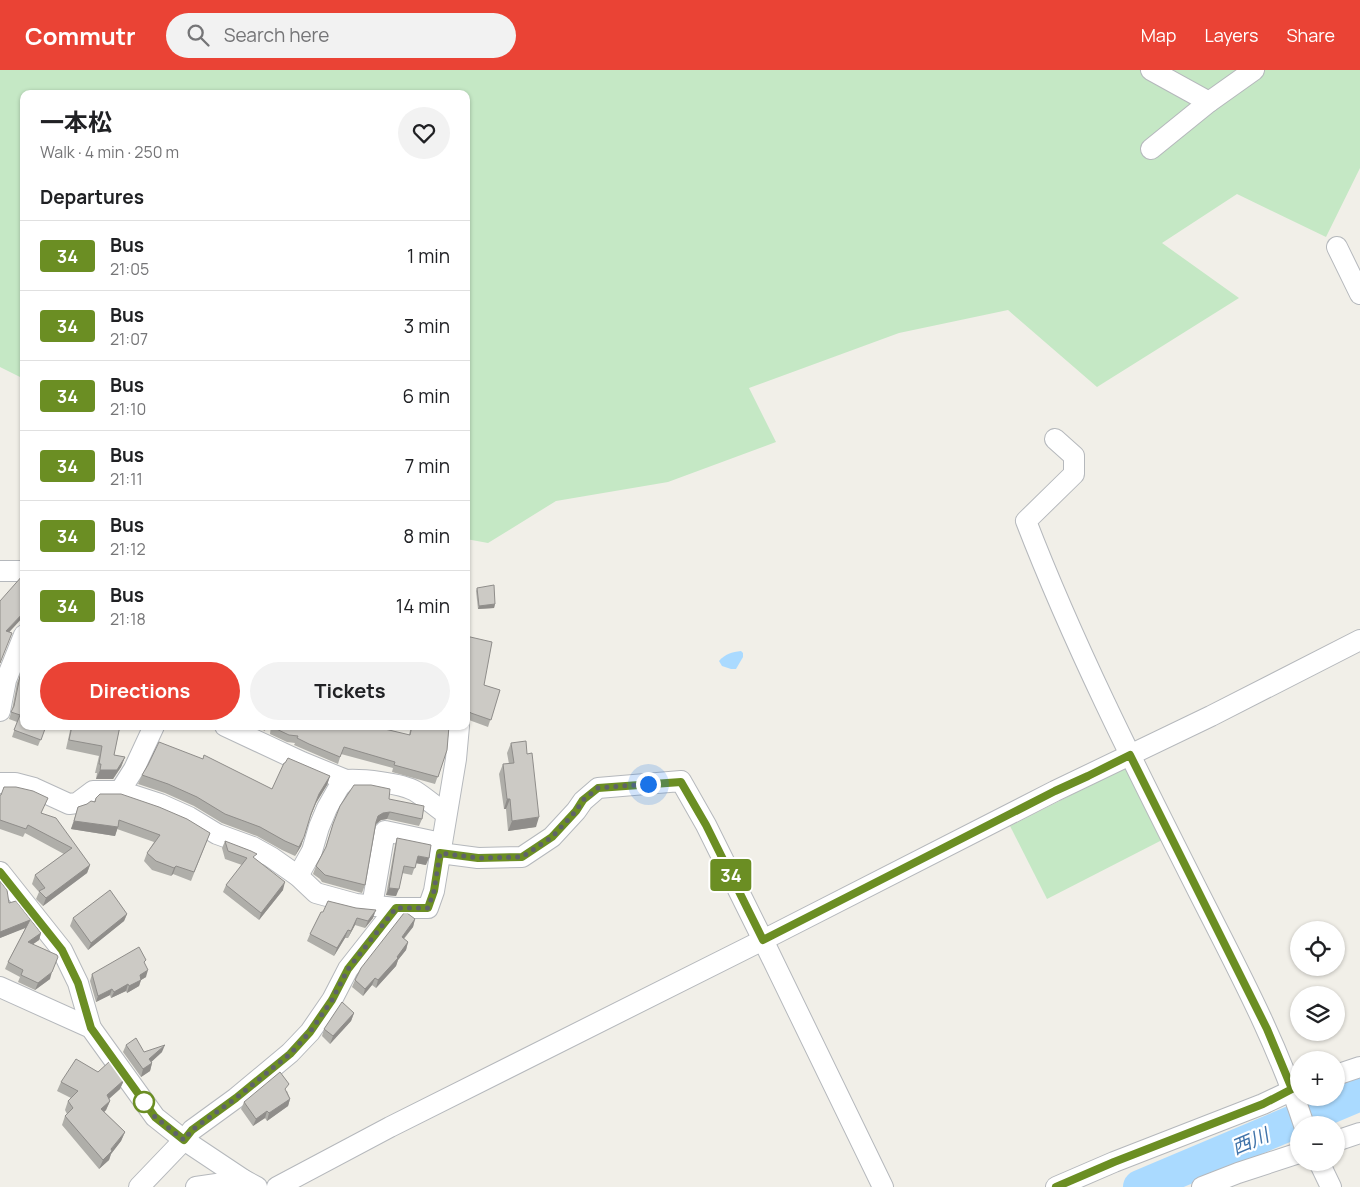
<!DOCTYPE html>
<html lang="en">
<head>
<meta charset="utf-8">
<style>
	body { margin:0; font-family:Manrope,"Noto Sans JP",sans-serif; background:#f2f2f2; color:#202124; height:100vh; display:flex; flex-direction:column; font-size:19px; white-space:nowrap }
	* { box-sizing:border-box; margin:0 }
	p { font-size:16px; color:#757577 }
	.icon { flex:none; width:28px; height:28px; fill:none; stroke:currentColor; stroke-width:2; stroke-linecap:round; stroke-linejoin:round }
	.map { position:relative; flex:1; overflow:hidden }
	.panel { position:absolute; left:20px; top:20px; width:450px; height:640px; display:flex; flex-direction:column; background:#fff; border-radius:10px; box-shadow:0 1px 4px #0004 }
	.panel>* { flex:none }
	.badge { padding:0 10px; border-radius:4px; font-size:18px; line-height:32px }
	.buttons { position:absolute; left:1290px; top:851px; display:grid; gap:10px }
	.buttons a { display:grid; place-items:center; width:55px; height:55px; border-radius:50%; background:#fff; box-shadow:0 1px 4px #0004; font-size:25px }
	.you { position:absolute; width:25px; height:25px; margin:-12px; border:4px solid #fff; border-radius:50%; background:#1a73e8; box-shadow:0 0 0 8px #1a73e833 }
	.map>.badge { position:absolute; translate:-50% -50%; box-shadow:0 0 0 2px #fff }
	h2 { padding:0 20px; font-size:19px; line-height:45px }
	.round { display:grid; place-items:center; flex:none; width:52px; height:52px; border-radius:26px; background:#f2f2f2 }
	.summary { display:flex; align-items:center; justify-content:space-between; height:85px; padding:0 20px }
	h1 { font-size:24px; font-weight:700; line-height:38px }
	.action { display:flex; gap:10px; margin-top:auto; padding:10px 20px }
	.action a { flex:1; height:58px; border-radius:30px; background:#ea4335; color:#fff; font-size:20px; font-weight:700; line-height:58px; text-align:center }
	.action a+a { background:#f2f2f2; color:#202124 }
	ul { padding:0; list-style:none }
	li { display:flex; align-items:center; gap:15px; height:70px; padding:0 20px; border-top:1px solid #e0e0e0 }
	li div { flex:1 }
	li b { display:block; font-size:19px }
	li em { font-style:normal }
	li .badge { min-width:55px; font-weight:700; text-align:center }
	header { display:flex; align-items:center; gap:30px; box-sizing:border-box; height:70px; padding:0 25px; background:#ea4335; color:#fff }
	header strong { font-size:24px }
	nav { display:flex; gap:28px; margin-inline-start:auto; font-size:18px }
	.search { width:350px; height:45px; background:#f2f2f2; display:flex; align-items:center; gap:12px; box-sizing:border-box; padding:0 18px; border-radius:28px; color:#757577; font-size:19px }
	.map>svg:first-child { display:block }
</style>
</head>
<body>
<header>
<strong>Commutr</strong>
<div class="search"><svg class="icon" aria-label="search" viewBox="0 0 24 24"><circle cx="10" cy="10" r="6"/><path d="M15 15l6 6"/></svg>Search here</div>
<nav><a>Map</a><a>Layers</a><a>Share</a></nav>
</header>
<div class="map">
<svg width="1360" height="1117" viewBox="0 0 1360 1117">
	<rect width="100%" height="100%" fill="#f1efe8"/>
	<!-- green -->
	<g fill="#c5e8c5">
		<polygon points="0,0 1360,0 1360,98 1326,167 1237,124 1162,173 1239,228 1097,317 1008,240 899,263 749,318 776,372 668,412 556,431 488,473 466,469 466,24 24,24 24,309 0,297"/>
		<polygon points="1127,697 1164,769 1047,829 1010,756"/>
	</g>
	<!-- water -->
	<path fill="#aadaff" d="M 741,581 L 743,583 L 743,587 L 736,599 L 731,599 L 722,596 L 719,591 C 725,584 732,582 741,581 Z"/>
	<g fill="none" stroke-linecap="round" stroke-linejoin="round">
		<!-- river -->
		<polyline stroke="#aadaff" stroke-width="34" points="1140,1117 1360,1024"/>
		<!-- street casing -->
		<g stroke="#b5b8bc" stroke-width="22">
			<g id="street">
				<polyline points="1151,0 1209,32"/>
				<polyline points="1151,79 1209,32 1254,0"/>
				<polyline points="1337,177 1360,224"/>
				<path d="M 1055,369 L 1074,386 L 1074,404 L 1026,451 C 1075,578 1137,700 1198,821 C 1237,898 1277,972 1304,1055"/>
				<polyline points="0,501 24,501"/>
				<polyline points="0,641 6,610 24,565"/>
				<polyline points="225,656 302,692 346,710"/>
				<polyline points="0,713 15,713 34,718 69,734 77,733 93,721 120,721 160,734 189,747 217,764 253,777 271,787 298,806 316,823 356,834 396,838 428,838 434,821 456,689 459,656"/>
				<polyline points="120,721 134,699 154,656"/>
				<polyline points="440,783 478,788 522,787 552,767 576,741 583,731 598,718 681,711 706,755 763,870 883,1117"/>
				<polyline points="0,802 62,880 78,913 91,958"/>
				<path d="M 298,806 L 312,781 L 319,757 L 327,738 L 339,717 L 346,710 C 362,709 401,713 415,721 C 426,728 436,737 446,744"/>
				<polyline points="372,836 385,761 441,773"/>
				<polyline points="0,917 91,958 155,1047 184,1070 244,1110 257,1117"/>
				<polyline points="1336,1005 1360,997"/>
				<polyline points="1336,1071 1360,1063"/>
				<polyline points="1319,1092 1331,1117"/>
				<polyline points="139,1117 184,1070 192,1060 236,1028 290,983 310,962 332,930 348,899 396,838"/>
				<polyline points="196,1117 244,1110"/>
				<polyline points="277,1117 390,1057 763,870 1055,721 1211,646 1360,570"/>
				<polyline points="1056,1117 1114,1092 1263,1034 1299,1017"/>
				<polyline points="1202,1117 1238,1103 1299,1083"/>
			</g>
		</g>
		<!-- street -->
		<use href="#street" stroke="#fff" stroke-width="20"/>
	</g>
	<!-- wall -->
	<g fill="#afaea9">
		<polygon points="477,518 495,534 494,538 478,539 476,521"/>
		<polygon points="466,566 484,615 500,620 488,657 469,650 466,647"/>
		<polygon points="20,606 46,656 38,676 12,667 17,652 9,649 12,640 17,613"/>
		<polygon points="71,656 120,656 114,685 125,687 121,697 113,709 96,709 97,703 95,703 99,686 66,679"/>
		<polygon points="254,656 266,656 265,661"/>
		<polygon points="271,656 372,656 409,665 411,656 449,656 447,680 435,714 392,702 393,698 341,684 338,694 294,675 295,673 287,672 270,664"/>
		<polygon points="511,673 536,757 508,761 506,739 504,739 499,704 503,694 509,694 507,683"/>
		<polygon points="285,693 330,706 327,715 316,733 310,748 301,776 295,786 282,780 257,766 222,753 194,736 165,723 138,714 142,705 272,719"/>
		<polygon points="4,717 42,743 90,795 87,803 43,836 36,829 39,822 32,814 35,805 64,784 25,763 23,767 0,759 0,725 1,725"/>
		<polygon points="96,728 210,763 191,811 173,804 171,806 152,800 144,791 147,783 154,772 117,759 115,766 71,759 78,737 94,732"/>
		<polygon points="389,729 422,749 419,756 387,749 381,750 376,754 365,815 362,823 322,812 320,809 313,804 316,796 325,779 333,754"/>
		<polygon points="397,768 426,795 416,793 412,805 402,803 396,826 386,825 395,775"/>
		<polygon points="225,771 255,789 283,820 259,850 223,822 226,815 242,795 225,789 222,778"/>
		<polygon points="0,811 9,833 41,863 39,870 33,874 50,909 35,920 18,912 20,907 5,899 8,892 26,857 0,868"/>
		<polygon points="96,830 127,844 124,851 88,880 70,856 73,848 96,831"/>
		<polygon points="321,842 373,848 365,858 355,855 348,868 345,868 334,886 307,871 310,864"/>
		<polygon points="415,849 413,857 404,869 408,872 406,880 398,890 396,896 376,918 372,915 363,926 352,917 355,910"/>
		<polygon points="145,894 146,907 141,910 139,916 127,923 126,921 111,928 110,925 96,932 90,911 92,904"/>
		<polygon points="354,943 351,951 330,974 322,966 324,959"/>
		<polygon points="126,975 144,982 162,982 151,992 152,993 150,1001 141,1007 123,982"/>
		<polygon points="98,1002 124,1010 120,1019 109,1029 110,1031 106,1040 104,1042 125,1062 121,1071 111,1084 109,1090 99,1099 62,1055 65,1046 67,1044 65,1040 68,1031 71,1028 57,1021 61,1012"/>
		<polygon points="287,1021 290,1029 288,1036 267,1051 265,1048 253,1056 241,1039 244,1032"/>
	</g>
	<!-- shaded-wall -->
	<g fill="#8f8d8a">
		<polygon points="495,534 494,538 478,539 479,536"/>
		<polygon points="24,542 24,546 3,569 6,561"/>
		<polygon points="125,687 121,697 113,709 96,709 100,700"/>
		<polygon points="330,706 327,715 316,733 308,752 319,724"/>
		<polygon points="507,729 510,729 506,739 504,739"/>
		<polygon points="390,742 387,749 381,750 376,754 373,759 378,746 383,743"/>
		<polygon points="539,747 536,757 508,761 512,751"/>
		<polygon points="74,751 118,757 115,766 71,759"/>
		<polygon points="304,767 301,776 295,786 299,777"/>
		<polygon points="418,786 429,788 426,795 415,793"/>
		<polygon points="90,795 87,803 43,836 46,828"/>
		<polygon points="176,796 173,804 171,806 174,798"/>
		<polygon points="285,812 283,820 259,850 261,843"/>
		<polygon points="389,818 399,819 396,826 386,825"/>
		<polygon points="376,840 373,848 365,858 368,851"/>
		<polygon points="127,844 124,851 88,880 91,873"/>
		<polygon points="357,848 355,855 348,868 351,861"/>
		<polygon points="415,849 413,857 399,874 402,867"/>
		<polygon points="30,850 28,857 0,868 0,862"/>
		<polygon points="348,860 345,868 334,886 337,878"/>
		<polygon points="41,863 39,870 26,879 28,872"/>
		<polygon points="408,872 406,880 398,890 396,896 376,918 378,910"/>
		<polygon points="148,900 146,907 141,910 139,916 127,923 129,916 140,905"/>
		<polygon points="52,902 50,909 35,920 38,913"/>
		<polygon points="375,908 372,915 363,926 365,919"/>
		<polygon points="128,914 126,921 111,928 114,922"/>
		<polygon points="112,919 110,925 96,932 98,926"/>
		<polygon points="354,943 351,951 330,974 333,966"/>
		<polygon points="165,975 162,982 147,996 149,989"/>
		<polygon points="152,993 150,1001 141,1007 143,999"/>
		<polygon points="124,1010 120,1019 103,1034 107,1025"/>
		<polygon points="290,1029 288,1036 267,1051 269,1043"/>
		<polygon points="110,1031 106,1040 98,1048 101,1039"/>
		<polygon points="267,1041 265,1048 253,1056 256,1049"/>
		<polygon points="125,1062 121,1071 111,1084 109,1090 99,1099 103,1090"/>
	</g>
	<!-- building -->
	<g fill="#cccac5" stroke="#8f8d8a">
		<polygon points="23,505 24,542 6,561 12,563 0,593 0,531"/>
		<polygon points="494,515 495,534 479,536 477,518"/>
		<polygon points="466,566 492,572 484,615 500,620 491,650 471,643 466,639 466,604 467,602 466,602"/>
		<polygon points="24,597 24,656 46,656 41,670 14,660 20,645 11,642 14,636 20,606"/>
		<polygon points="72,656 120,656 114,685 125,687 117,700 100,700 101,694 99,694 102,676 69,670"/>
		<polygon points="272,656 372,656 410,665 412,656 449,656 447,680 438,707 394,695 395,692 344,677 340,687 309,674 297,668 298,666 289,665 272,657"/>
		<polygon points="526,671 527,684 532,683 539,747 512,751 510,729 507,729 503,694 514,693 511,673"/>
		<polygon points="159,672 203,689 204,685 272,719 284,693 285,693 288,688 330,706 319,724 311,744 304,767 299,777 285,771 260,757 225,744 197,727 168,714 142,705 148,695"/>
		<polygon points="354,715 371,715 390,719 389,729 424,736 422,749 390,742 383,743 378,746 376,752 365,815 325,805 316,796 326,777 333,754 340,736"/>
		<polygon points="4,717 16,717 33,721 48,728 41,743 56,748 90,795 46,828 39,821 45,818 35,805 72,778 28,755 26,759 0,750 0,725 1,725"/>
		<polygon points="100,724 121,724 159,737 187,749 210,763 194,802 176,796 174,798 156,791 147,783 160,765 119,750 118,757 74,751 78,737 87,734 91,731 95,732 96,728"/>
		<polygon points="397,768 431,775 429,788 418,786 415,798 404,796 399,819 389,818"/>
		<polygon points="225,771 251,781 257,784 253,787 285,812 261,843 226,815 247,788 228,781"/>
		<polygon points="0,811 7,820 9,833 16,831 41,863 28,872 57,885 58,887 52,902 38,913 21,905 23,900 8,892 30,850 0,862"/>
		<polygon points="110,820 127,844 91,873 73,848"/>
		<polygon points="328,831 356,838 376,840 368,851 357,848 351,861 348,860 337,878 310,864 321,842 323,842"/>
		<polygon points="404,843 407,843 415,849 402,867 408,872 397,887 398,888 378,910 375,908 365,919 355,910 361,898"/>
		<polygon points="139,877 146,890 144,892 148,900 140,905 141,910 129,916 128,914 114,922 112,919 98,926 92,904"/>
		<polygon points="342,932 354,943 333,966 324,959"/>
		<polygon points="136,968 144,982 165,975 149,989 152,993 143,999 126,975"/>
		<polygon points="76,989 98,1002 110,991 124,1010 107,1025 110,1031 101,1039 125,1062 111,1079 112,1081 103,1090 65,1046 73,1038 68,1031 78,1021 61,1012"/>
		<polygon points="280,1002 289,1014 285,1019 290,1029 269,1043 267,1041 256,1049 244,1032"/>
	</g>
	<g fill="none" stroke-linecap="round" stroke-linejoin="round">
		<!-- line casing -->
		<g stroke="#fff" stroke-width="11">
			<polyline id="line" points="0,802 62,880 78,913 91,958 155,1047 184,1070 192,1060 236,1028 290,984 310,962 332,930 348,899 396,838 428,838 434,821 440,783 478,788 522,787 552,767 576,741 583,730 598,718 681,712 706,755 763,870 1055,721 1088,706 1130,685 1267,959 1292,1019 1263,1034 1114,1092 1056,1117"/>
		</g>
		<!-- line -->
		<use href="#line" stroke="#6b8e23" stroke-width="8"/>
		<!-- walk -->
		<polyline stroke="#5f6368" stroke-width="5" stroke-dasharray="0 9" points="144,1032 155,1047 184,1070 192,1060 236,1028 290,984 310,962 332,930 348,899 396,838 428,838 434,821 440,783 478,788 522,787 552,767 576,741 583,730 598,718 648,714"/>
	</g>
	<!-- markers -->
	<circle fill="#fff" stroke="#6b8e23" stroke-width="2.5" cx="144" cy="1032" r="10"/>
	<g text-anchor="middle" stroke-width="4.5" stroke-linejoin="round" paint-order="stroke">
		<!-- water labels -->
		<g font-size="19" font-style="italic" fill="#4174aa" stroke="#fff">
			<text transform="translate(1250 1071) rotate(-23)" y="7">西川</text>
		</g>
	</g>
</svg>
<div class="buttons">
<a><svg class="icon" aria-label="locate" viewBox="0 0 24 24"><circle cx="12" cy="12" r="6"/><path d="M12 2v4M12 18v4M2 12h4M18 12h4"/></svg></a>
<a><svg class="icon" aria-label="layers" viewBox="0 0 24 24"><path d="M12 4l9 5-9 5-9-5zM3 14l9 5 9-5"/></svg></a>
<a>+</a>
<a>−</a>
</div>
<div class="you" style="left:648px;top:714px"></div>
<b class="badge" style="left:731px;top:805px;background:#6b8e23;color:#fff">34</b>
<section class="panel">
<div class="summary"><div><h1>一本松</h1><p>Walk · 4 min · 250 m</p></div><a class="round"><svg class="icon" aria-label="heart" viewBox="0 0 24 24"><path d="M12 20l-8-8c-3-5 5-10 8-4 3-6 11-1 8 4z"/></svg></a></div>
<h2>Departures</h2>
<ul>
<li><span class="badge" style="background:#6b8e23;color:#fff">34</span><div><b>Bus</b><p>21:05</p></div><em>1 min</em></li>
<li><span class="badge" style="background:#6b8e23;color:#fff">34</span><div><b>Bus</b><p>21:07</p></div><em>3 min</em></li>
<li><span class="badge" style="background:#6b8e23;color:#fff">34</span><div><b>Bus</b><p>21:10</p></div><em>6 min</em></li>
<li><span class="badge" style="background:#6b8e23;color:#fff">34</span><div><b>Bus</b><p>21:11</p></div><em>7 min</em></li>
<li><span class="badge" style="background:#6b8e23;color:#fff">34</span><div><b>Bus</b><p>21:12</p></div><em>8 min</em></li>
<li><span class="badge" style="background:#6b8e23;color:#fff">34</span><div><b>Bus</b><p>21:18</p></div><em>14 min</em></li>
</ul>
<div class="action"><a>Directions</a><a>Tickets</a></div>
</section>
</div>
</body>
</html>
